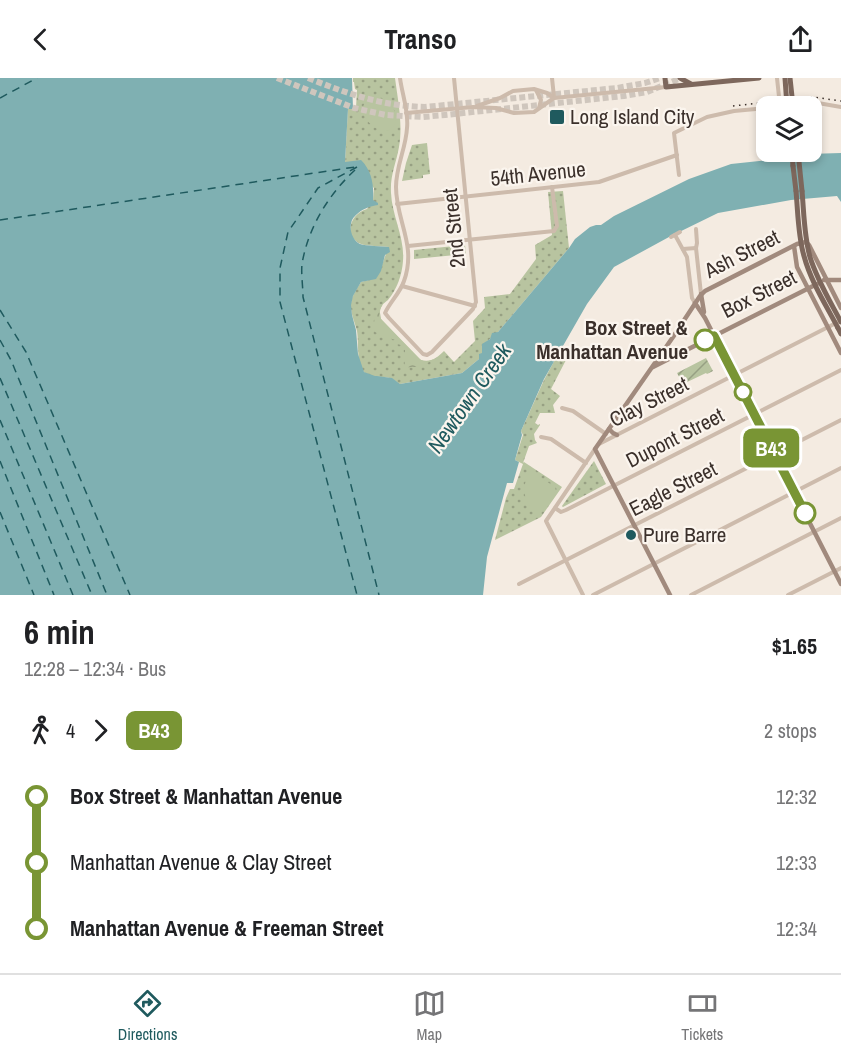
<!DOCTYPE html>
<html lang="en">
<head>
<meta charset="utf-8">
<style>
	body { margin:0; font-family:"Archivo Narrow",sans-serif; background:#f6f6f6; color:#202124; height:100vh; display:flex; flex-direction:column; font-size:22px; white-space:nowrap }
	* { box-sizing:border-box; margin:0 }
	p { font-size:20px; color:#757577 }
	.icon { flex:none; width:33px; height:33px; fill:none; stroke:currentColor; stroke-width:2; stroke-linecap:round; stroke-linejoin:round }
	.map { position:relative; height:517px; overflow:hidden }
	.details { display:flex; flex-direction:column; background:#fff; flex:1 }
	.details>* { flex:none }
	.badge { padding:0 12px; border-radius:9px; font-size:21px; line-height:39px }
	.fabs { position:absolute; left:756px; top:18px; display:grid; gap:12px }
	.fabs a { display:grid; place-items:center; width:66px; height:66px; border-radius:12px; background:#fff; box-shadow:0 3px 9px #0003; font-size:30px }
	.map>.badge { position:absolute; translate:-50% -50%; box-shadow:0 0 0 3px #fff }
	.legs { display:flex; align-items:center; gap:9px; height:66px; padding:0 24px; font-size:20px }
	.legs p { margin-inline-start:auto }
	.head { display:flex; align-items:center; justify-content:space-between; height:102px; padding:0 24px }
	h1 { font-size:33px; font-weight:800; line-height:45px }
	ul { padding:0 24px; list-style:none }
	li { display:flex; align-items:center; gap:21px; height:66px; font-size:22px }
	li i { display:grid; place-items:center; width:9px; height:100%; margin:0 8px; background:currentColor }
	li i::after { content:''; width:15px; height:15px; margin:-8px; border:4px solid; border-radius:50%; background:#fff }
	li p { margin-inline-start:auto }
	li:first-child i { background:linear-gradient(#0000 50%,currentColor 0) }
	li:last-child i { background:linear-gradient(currentColor 50%,#0000 0) }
	header { display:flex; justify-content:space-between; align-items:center; height:78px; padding:0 24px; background:#fff; font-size:27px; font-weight:800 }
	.dock { display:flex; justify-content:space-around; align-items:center; height:84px; border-top:2px solid #e0e0e0; background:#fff; font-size:16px; color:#757577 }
	.dock a { display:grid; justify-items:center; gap:3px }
	.dock .active { color:#1f5a5e }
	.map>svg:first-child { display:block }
</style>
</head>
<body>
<header><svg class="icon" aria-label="back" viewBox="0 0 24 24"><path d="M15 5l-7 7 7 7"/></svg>Transo<svg class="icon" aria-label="share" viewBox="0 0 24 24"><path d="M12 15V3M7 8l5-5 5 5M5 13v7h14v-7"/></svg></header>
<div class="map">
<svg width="841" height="517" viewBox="0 0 841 517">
	<defs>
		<pattern id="grass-dots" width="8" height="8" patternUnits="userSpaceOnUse" patternTransform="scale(1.5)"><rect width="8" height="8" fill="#b8c4a0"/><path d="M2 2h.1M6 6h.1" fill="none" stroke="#97a083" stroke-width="1.8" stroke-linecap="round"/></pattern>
		<pattern id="forest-crowns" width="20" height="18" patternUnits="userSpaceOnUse" patternTransform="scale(1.5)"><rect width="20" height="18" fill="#b8c4a0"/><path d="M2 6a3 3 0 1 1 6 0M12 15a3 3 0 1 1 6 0" fill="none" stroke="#97a083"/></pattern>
		<pattern id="garden-furrows" width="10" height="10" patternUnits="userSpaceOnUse" patternTransform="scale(1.5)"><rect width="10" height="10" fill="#b8c4a0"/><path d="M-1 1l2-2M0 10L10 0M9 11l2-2" fill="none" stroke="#97a083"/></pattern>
	</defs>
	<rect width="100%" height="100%" fill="#f4ebe1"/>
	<!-- grass -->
	<g fill="url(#grass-dots)">
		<path d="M 353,0 L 395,0 C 398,23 403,46 399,69 C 396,86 390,97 391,115 C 392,138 405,160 403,183 C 402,197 397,211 388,222 C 386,224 383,225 382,228 C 379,232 380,237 381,241 L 421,282 C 431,285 438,279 444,273 L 454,284 L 475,263 L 473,243 L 485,230 L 484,219 L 510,216 L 536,181 L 535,167 L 552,157 L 548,114 L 563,113 L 569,170 L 498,254 L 484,266 L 482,276 L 479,276 L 479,281 L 462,295 L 400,306 C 399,306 393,301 392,301 C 384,297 373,301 365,295 C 356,287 359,264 357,253 C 355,244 350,235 351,225 C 352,217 357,211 361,204 L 376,200 C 382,190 384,179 389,169 C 382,168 366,168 361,166 C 342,158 351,135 367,131 L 373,122 L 374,110 L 345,84 L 348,30 L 356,30 L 357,12 L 355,11 L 354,4 L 353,4 Z"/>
		<polygon points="427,65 430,96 423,97 423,100 402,103 406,85 412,67"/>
		<polygon points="465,167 466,176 414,181 414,172"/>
		<polygon points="559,274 567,280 551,311 560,318 553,327 555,335 540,335 535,345 538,347 540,346 540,347 534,356 535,362 537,365 529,368 523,385 524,384 562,409 541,439 495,462 506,420 510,411 514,411 523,386 515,382 523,357 521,353 544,302"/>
		<polygon points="594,383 606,406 563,429 562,428"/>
	</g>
	<!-- forest -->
	<path fill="url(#forest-crowns)" d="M 381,226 L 382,227 L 379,234 L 381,241 L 419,281 L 426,284 L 434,281 C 424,288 416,290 405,289 L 404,276 L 405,276 L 405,272 L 402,271 L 401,267 L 397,266 L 396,262 L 392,261 L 390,258 L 387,257 L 387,259 L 375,254 L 374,245 L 375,237 L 376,238 L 377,231 Z"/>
	<!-- garden -->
	<polygon fill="url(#garden-furrows)" points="706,280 713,293 707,296 706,295 683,306 677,295"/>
	<!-- pitch -->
	<g fill="#b8c4a0">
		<path d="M 373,19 C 387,18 402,35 394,48 C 383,66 345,30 373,19 Z"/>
		<path d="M 531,393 L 555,409 L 556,413 L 539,437 C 524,426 519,409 531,393 Z"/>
	</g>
	<!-- water -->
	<path fill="#7fb0b2" d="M 0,0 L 352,0 L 353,31 L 348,31 L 345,84 L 361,82 C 372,93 374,107 373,122 L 378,125 L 378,127 C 370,128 362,131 356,137 C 347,144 350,161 360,166 C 366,168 382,168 389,169 L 390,174 L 385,177 L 381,193 L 376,201 L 361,204 L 353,218 L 351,227 L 352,237 L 356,252 L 358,276 L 364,294 L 375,298 L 377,298 L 392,300 L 400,306 L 462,295 L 479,281 L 479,276 L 482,275 L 482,266 L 490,261 L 492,255 L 498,254 L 569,170 L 575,161 L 590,149 L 596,147 L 601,147 L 614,138 L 689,101 L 731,86 L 808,78 L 808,76 L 841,75 L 841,124 L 837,118 L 791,122 L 718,135 L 669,159 L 614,189 L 587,226 L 544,301 L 521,353 L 522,357 L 515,382 L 519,384 L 513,405 L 507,405 L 487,479 L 483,517 L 0,517 Z"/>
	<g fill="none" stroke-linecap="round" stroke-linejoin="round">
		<!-- ferry -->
		<g stroke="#1f5a5e" stroke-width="1.5" stroke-dasharray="8 6" stroke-linecap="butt">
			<polyline points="0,20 37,0"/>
			<polyline points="357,89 318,110 288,154 280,190 280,224 357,517"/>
			<path d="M 355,92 C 328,117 308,150 302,186 C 301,196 303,209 303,219 L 379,517"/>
			<polyline points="0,142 355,89"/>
			<polyline points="0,232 26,274 130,517"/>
			<polyline points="0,262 11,282 107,517"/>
			<polyline points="0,300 92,517"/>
			<polyline points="0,342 73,517"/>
			<polyline points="0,383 54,517"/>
			<polyline points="0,434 34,517"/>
		</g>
		<!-- highway-tunnel -->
		<g stroke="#cfc6bd" stroke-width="6" stroke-dasharray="6 3" stroke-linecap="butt">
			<polyline points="277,0 354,30 386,37 403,38 423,39 445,37 624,18 647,14 681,0"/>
			<path d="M 308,0 C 348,16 382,28 425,29 L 617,10 L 645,5 L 660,0"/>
		</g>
		<!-- street -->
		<g stroke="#cdbbac" stroke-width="4">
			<path d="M 400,0 C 402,16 409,34 407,50 C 406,70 396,88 396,109 C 396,143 417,167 404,203 C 400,215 390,224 385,235 L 389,240 L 423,276 L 427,277 L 432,274 L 473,231 L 476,224 L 454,0"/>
			<polyline points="552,0 554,19"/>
			<polyline points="777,0 780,28"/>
			<polyline points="536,12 541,22 539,30"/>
			<polyline points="477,28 500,20 513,13 534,11 547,15 554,20"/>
			<polyline points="777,28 818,25 841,29"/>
			<polyline points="406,35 473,29 496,30 514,35 534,34 554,20 666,9"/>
			<polyline points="784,74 784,75 797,74"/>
			<polyline points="679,97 674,55 707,39 734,33 766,30"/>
			<polyline points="397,126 599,104 677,77"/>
			<polyline points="696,151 697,165 696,170"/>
			<polyline points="675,157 687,179 692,220 695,225"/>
			<polyline points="671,159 680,154"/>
			<polyline points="408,168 554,153 557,148 552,109"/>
			<polyline points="683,171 696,170 701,216"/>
			<polyline points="402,208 475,228"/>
			<polyline points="562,330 573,333 606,356"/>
			<polyline points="541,359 551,361 586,385"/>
			<polyline points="599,366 838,244"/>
			<polyline points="555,430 561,434 566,432 841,292"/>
			<polyline points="519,506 841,342"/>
			<polyline points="583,517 546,443 595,371"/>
			<polyline points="593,517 841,390"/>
			<polyline points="691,517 841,440"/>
			<polyline points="788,517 841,490"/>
		</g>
		<!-- secondary -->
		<g stroke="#a18a7d" stroke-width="4.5">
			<polyline points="794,168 797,189 841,275"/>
			<polyline points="824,202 841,202"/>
			<polyline points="701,216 704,234"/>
			<polyline points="695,225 705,240 841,506"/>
			<polyline points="653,289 817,206"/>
			<polyline points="609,351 613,355 617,357"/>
			<polyline points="670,517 595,371 673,259 700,218 705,213 797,166 806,164 809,167 841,230"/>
		</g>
		<!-- primary -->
		<g stroke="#7d675c" stroke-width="5">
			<polyline points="665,0 666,9 759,0"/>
			<polyline points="680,0 691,6"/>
			<polyline points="798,74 802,113"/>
			<polyline points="793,88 796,113"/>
			<polyline points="838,250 841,256"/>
		</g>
		<!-- rail -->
		<polyline stroke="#3b302b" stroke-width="1.5" stroke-dasharray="1.5 4.5" stroke-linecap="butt" points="733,28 813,19 841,23"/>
		<!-- primary-bridge -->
		<g stroke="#7d675c" stroke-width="5">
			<polyline points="785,0 787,28"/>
			<polyline points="790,0 793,28"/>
			<polyline points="792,74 793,88"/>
			<path d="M 796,113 C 798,135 798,158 804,178 C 811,204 826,227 838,250"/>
			<path d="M 802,113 C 804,135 804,158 810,179 C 817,202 830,223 841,244"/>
		</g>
	</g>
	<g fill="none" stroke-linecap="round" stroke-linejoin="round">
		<!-- line-1 casing -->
		<g stroke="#fff" stroke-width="14">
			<polyline id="line-1" points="705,262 714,258 805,435"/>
		</g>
		<!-- line-1 -->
		<use href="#line-1" stroke="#799534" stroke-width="9"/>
	</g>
	<!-- markers -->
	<g fill="#1f5a5e" stroke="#fbf5ee" stroke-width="2">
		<rect x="549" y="31" width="16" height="16" rx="3"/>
		<circle cx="631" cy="457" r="6"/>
	</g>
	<g fill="#fff" stroke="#799534" stroke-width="3">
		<circle cx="705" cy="262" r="10"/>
		<circle cx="743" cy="314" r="8"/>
		<circle cx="805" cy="435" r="10"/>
	</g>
	<g text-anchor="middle" stroke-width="4.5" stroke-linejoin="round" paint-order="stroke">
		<!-- poi labels -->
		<g font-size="21" fill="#3b302b" stroke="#fbf5ee" text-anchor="start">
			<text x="570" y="46">Long Island City</text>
			<text x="643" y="464">Pure Barre</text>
		</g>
		<!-- street labels -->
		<g font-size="21" fill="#3b302b" stroke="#fbf5ee">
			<text transform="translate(538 96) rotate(-6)" y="7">54th Avenue</text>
			<text transform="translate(454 150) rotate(-96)" y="7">2nd Street</text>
			<text transform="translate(742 176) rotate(-27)" y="7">Ash Street</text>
			<text transform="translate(759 216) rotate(-27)" y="7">Box Street</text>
			<text transform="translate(649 324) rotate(-27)" y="7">Clay Street</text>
			<text transform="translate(675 360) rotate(-27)" y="7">Dupont Street</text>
			<text transform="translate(673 411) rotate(-27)" y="7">Eagle Street</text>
		</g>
		<!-- stop labels -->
		<g font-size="21" font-weight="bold" fill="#3b302b" stroke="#fbf5ee" text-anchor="end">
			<text x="688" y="257">Box Street &amp;<tspan x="688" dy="24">Manhattan Avenue</tspan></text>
		</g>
		<!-- water labels -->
		<g font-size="22" font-style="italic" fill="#1f5a5e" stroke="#fbf5ee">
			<text transform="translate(469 320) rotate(-55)" y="8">Newtown Creek</text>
		</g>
	</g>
</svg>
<div class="fabs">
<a><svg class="icon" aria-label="layers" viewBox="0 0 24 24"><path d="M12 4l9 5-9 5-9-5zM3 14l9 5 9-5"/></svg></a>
</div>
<b class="badge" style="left:771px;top:370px;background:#799534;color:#fff">B43</b>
</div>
<section class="details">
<div class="head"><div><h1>6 min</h1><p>12:28 – 12:34 · Bus</p></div><b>$1.65</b></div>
<div class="legs"><svg class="icon" aria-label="walk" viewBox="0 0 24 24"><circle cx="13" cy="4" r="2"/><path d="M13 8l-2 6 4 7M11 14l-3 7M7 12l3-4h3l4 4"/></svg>4<svg class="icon" aria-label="forward" viewBox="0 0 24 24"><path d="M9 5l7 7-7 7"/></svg><b class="badge" style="background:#799534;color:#fff">B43</b><p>2 stops</p></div>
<ul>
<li><i style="color:#799534"></i><b>Box Street &amp; Manhattan Avenue</b><p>12:32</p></li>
<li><i style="color:#799534"></i><span>Manhattan Avenue &amp; Clay Street</span><p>12:33</p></li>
<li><i style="color:#799534"></i><b>Manhattan Avenue &amp; Freeman Street</b><p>12:34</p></li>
</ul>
</section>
<nav class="dock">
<a class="active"><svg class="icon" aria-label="directions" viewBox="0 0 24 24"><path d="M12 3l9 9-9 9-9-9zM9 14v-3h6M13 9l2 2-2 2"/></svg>Directions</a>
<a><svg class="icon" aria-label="map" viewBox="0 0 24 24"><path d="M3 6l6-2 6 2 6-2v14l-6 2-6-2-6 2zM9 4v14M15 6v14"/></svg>Map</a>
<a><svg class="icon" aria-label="tickets" viewBox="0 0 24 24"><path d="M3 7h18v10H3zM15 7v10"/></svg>Tickets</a>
</nav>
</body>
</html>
